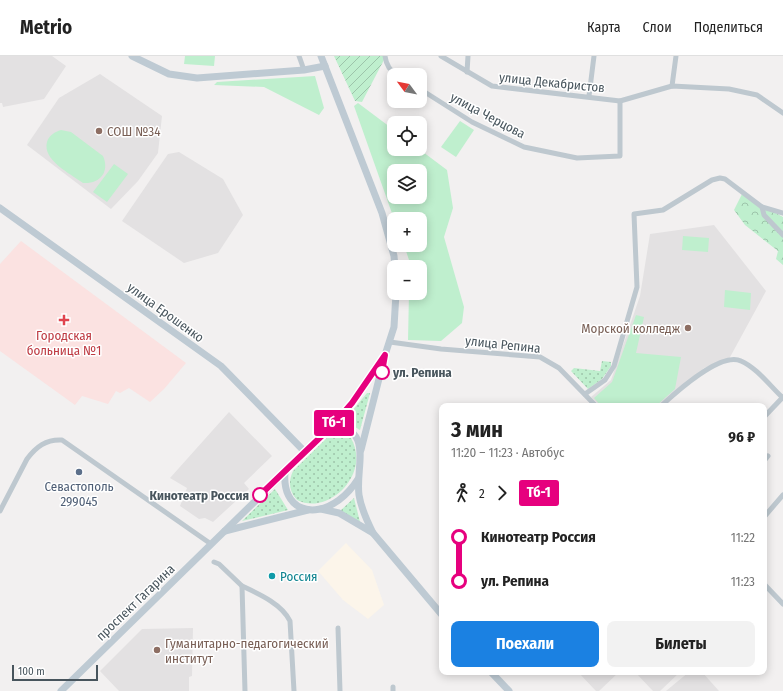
<!DOCTYPE html>
<html lang="ru">
<head>
<meta charset="utf-8">
<style>
	body { margin:0; font-family:"Fira Sans Condensed",sans-serif; background:#f2f2f2; color:#222; height:100vh; display:flex; flex-direction:column; font-size:15px; white-space:nowrap }
	* { box-sizing:border-box; margin:0 }
	p { font-size:13px; color:#767676 }
	.icon { flex:none; width:22px; height:22px; fill:none; stroke:currentColor; stroke-width:2; stroke-linecap:round; stroke-linejoin:round }
	.map { position:relative; flex:1; overflow:hidden }
	.sheet { position:absolute; left:439px; top:347px; width:328px; height:272px; display:flex; flex-direction:column; background:#fff; border-radius:8px; box-shadow:0 2px 10px #0003 }
	.sheet>* { flex:none }
	.badge { padding:0 8px; border-radius:3px; font-size:14px; line-height:26px }
	.needle { width:26px; rotate:302deg }
	.controls { position:absolute; left:387px; top:12px; display:grid; gap:8px }
	.controls a { display:grid; place-items:center; width:40px; height:40px; border-radius:8px; background:#fff; box-shadow:0 2px 10px #0003; font-size:20px }
	.scale { position:absolute; left:12px; bottom:10px; width:86px; box-sizing:border-box; padding-left:4px; border:2px solid #48555d; border-top:0; font-size:11px; line-height:14px; white-space:nowrap; color:#48555d; -webkit-text-stroke:3px #fff; paint-order:stroke }
	.map>.badge { position:absolute; translate:-50% -50%; box-shadow:0 0 0 2px #fff }
	.legs { display:flex; align-items:center; gap:6px; height:44px; padding:0 12px; font-size:13px }
	.legs p { margin-inline-start:auto }
	.summary { display:flex; align-items:center; justify-content:space-between; height:68px; padding:0 12px }
	h1 { font-size:22px; font-weight:700; line-height:30px }
	.button { display:flex; gap:8px; margin-top:auto; padding:8px 12px }
	.button a { flex:1; height:46px; border-radius:8px; background:#1b81e2; color:#fff; font-size:16px; font-weight:700; line-height:46px; text-align:center }
	.button a+a { background:#f2f2f2; color:#222 }
	ul { padding:0 12px; list-style:none }
	li { display:flex; align-items:center; gap:14px; height:44px; font-size:15px }
	li i { display:grid; place-items:center; width:6px; height:100%; margin:0 5px; background:currentColor }
	li i::after { content:''; width:10px; height:10px; margin:-5px; border:3px solid; border-radius:50%; background:#fff }
	li p { margin-inline-start:auto }
	li:first-child i { background:linear-gradient(#0000 50%,currentColor 0) }
	li:last-child i { background:linear-gradient(currentColor 50%,#0000 0) }
	header { display:flex; align-items:center; gap:24px; box-sizing:border-box; height:56px; padding:0 20px; background:#fff; border-bottom:1px solid #e0e0e0 }
	header strong { font-size:19px }
	nav { display:flex; gap:22px; margin-inline-start:auto; font-size:14px }
	.map>svg:first-child { display:block }
</style>
</head>
<body>
<header>
<strong>Metrio</strong>
<nav><a>Карта</a><a>Слои</a><a>Поделиться</a></nav>
</header>
<div class="map">
<svg width="783" height="635" viewBox="0 0 783 635">
	<defs>
		<pattern id="grass-dots" width="8" height="8" patternUnits="userSpaceOnUse"><rect width="8" height="8" fill="#bfefce"/><path d="M2 2h.1M6 6h.1" fill="none" stroke="#9dc4aa" stroke-width="1.8" stroke-linecap="round"/></pattern>
		<pattern id="forest-crowns" width="20" height="18" patternUnits="userSpaceOnUse"><rect width="20" height="18" fill="#bfefce"/><path d="M2 6a3 3 0 1 1 6 0M12 15a3 3 0 1 1 6 0" fill="none" stroke="#9dc4aa"/></pattern>
		<pattern id="garden-furrows" width="10" height="10" patternUnits="userSpaceOnUse"><rect width="10" height="10" fill="#bfefce"/><path d="M-1 1l2-2M0 10L10 0M9 11l2-2" fill="none" stroke="#9dc4aa"/></pattern>
	</defs>
	<rect width="100%" height="100%" fill="#f2f0f0"/>
	<!-- commercial -->
	<polygon fill="#fcf5ea" points="346,487 372,514 384,549 368,563 343,544 318,515"/>
	<!-- education -->
	<g fill="#e3e1e2">
		<polygon points="0,0 52,0 66,10 44,43 3,51 2,47 0,47"/>
		<polygon points="100,18 162,60 158,97 138,125 111,153 27,89 59,42"/>
		<polygon points="179,96 223,123 243,159 218,197 184,207 122,165 168,98"/>
		<polygon points="714,169 766,235 729,303 704,312 658,350 600,350 591,341 611,324 640,240 650,178"/>
		<polygon points="229,356 272,400 244,427 249,433 213,466 205,462 199,463 180,450 187,432 170,422"/>
		<polygon points="193,572 192,620 189,621 189,635 119,635 100,615 142,573"/>
		<polygon points="578,616 619,616 599,635 596,635"/>
		<polygon points="635,616 680,616 660,635 653,635"/>
		<polygon points="689,616 702,616 719,635 666,635"/>
	</g>
	<!-- medical -->
	<polygon fill="#fbe2e1" points="21,185 186,307 164,333 150,346 129,332 120,337 116,335 108,348 82,340 75,349 0,295 0,208"/>
	<!-- grass -->
	<g fill="url(#grass-dots)">
		<polygon points="602,305 611,306 611,310 602,323 588,333 571,315 574,312 600,315"/>
		<polygon points="367,337 370,337 360,374 350,368 342,367"/>
		<path d="M 340,377 L 351,382 C 356,391 358,402 355,412 C 349,436 320,456 297,444 C 289,435 288,426 293,415 L 329,380 Z"/>
		<polygon points="275,433 288,454 242,465"/>
		<polygon points="354,442 360,466 340,455"/>
	</g>
	<!-- forest -->
	<polygon fill="url(#forest-crowns)" points="742,138 783,161 783,209 776,203 778,195 745,169 734,154"/>
	<!-- park -->
	<g fill="#bfefce" fill-rule="evenodd">
		<polygon points="185,0 215,0 214,10 184,8"/>
		<polygon points="315,20 324,52 319,59 264,31 214,29 217,26"/>
		<path d="M 358,47 L 394,74 L 394,93 L 419,93 L 447,114 L 453,152 L 444,181 L 464,251 L 462,267 L 441,285 L 408,284 L 409,237 L 420,237 L 420,211 L 409,211 L 409,204 L 404,189 L 420,189 L 420,163 L 394,163 L 354,50 ZM 394,115 L 420,115 L 420,141 L 394,141 Z"/>
		<polygon points="460,65 474,74 456,101 441,91"/>
		<path d="M 61,74 L 71,76 L 103,100 C 110,116 100,128 83,127 C 71,118 42,104 47,86 C 49,79 55,76 61,74 Z"/>
		<polygon points="114,108 128,118 107,146 93,136"/>
		<polygon points="683,180 709,182 708,196 682,194"/>
		<polygon points="725,234 751,237 750,254 724,251"/>
		<polygon points="636,259 644,261 636,297 681,301 675,333 656,350 620,350 616,347 615,350 601,350 594,342 612,326"/>
	</g>
	<!-- garden -->
	<polygon fill="url(#garden-furrows)" points="334,0 386,0 362,46 355,45"/>
	<g fill="none" stroke-linecap="round" stroke-linejoin="round">
		<!-- street -->
		<g stroke="#bec8cf" stroke-width="5">
			<polyline points="299,0 304,14"/>
			<path d="M 385,0 C 386,8 390,15 397,19"/>
			<polyline points="441,0 492,30 620,45 672,30 729,33 757,39 783,57"/>
			<polyline points="467,16 468,0"/>
			<polyline points="672,30 676,0"/>
			<polyline points="420,33 472,66 524,91 577,102 620,100 620,45"/>
			<polyline points="589,40 594,0"/>
			<polyline points="762,151 764,159 783,179"/>
			<polyline points="390,286 441,293 540,301 559,312 596,350"/>
			<polyline points="585,338 605,324 614,310 637,231 634,158 663,154 712,124 720,122 725,123 762,151 783,157"/>
			<path d="M 661,350 C 675,337 721,295 741,305 C 757,312 770,330 783,342"/>
			<polyline points="764,361 783,341"/>
			<polyline points="764,405 768,400"/>
			<path d="M 0,455 L 27,403 C 36,391 46,383 62,384 L 211,488"/>
			<polyline points="764,461 783,439"/>
			<polyline points="214,506 219,508 242,530 245,635"/>
			<polyline points="764,528 783,548"/>
			<path d="M 242,530 C 259,538 282,548 290,565 L 294,635"/>
			<polyline points="338,572 340,635"/>
			<polyline points="393,635 393,631"/>
		</g>
		<!-- secondary -->
		<g stroke="#becad3" stroke-width="7">
			<polyline points="132,0 169,18 197,22 304,14 325,10"/>
			<polyline points="321,0 382,157 394,200 395,211"/>
			<polyline points="0,152 221,310 305,396"/>
			<path d="M 331,371 C 375,371 355,411 359,439 C 361,452 367,465 373,477"/>
			<polyline points="361,394 385,299 394,271 396,237"/>
			<path d="M 285,417 C 282,453 312,464 339,444 C 347,438 353,431 358,423"/>
			<polyline points="321,453 339,457 373,477 442,559"/>
			<polyline points="225,475 308,454"/>
			<polyline points="491,616 509,635"/>
			<polyline points="61,635 331,371 352,347 385,299"/>
		</g>
	</g>
	<g fill="none" stroke-linecap="round" stroke-linejoin="round">
		<!-- line-1 casing -->
		<g stroke="#fff" stroke-width="9">
			<polyline id="line-1" points="260,439 331,371 352,347 385,299 382,316"/>
		</g>
		<!-- line-1 -->
		<use href="#line-1" stroke="#e6007e" stroke-width="6"/>
	</g>
	<!-- markers -->
	<g fill="#8d6e63" stroke="#fff" stroke-width="1.5">
		<circle cx="99" cy="75" r="4"/>
		<circle cx="688" cy="272" r="4"/>
		<circle cx="157" cy="594" r="4"/>
	</g>
	<path fill="#e0444e" stroke="#fff" stroke-width="1.5" d="M62 258h4v4h4v4h-4v4h-4v-4h-4v-4h4z"/>
	<g fill="#fff" stroke="#e6007e" stroke-width="2">
		<circle cx="382" cy="316" r="7"/>
		<circle cx="260" cy="439" r="7"/>
	</g>
	<circle fill="#5c6f8a" stroke="#fff" stroke-width="1.5" cx="79" cy="416" r="4"/>
	<circle fill="#0f9aa8" stroke="#fff" stroke-width="1.5" cx="272" cy="520" r="4"/>
	<g text-anchor="middle" stroke-width="3" stroke-linejoin="round" paint-order="stroke">
		<!-- street labels -->
		<g font-size="13" fill="#48555d" stroke="#fff">
			<text transform="translate(552 26) rotate(6)" y="5">улица Декабристов</text>
			<text transform="translate(488 59) rotate(28)" y="5">улица Черцова</text>
			<text transform="translate(166 256) rotate(36)" y="5">улица Ерошенко</text>
			<text transform="translate(503 288) rotate(6)" y="5">улица Репина</text>
			<text transform="translate(135 546) rotate(-44)" y="5">проспект Гагарина</text>
		</g>
		<!-- education labels -->
		<g font-size="13" fill="#785e54" stroke="#fff" text-anchor="start">
			<text x="107" y="80">СОШ №34</text>
			<text x="680" y="277" text-anchor="end">Морской колледж</text>
			<text x="165" y="592">Гуманитарно-педагогический<tspan x="165" dy="15">институт</tspan></text>
		</g>
		<!-- health labels -->
		<g font-size="13" fill="#be3a42" stroke="#fff">
			<text x="64" y="284">Городская<tspan x="64" dy="15">больница №1</tspan></text>
		</g>
		<!-- stop labels -->
		<g font-size="13" font-weight="bold" fill="#48555d" stroke="#fff" text-anchor="start">
			<text x="393" y="321">ул. Репина</text>
			<text x="249" y="444" text-anchor="end">Кинотеатр Россия</text>
		</g>
		<!-- service labels -->
		<g font-size="13" fill="#4e5e75" stroke="#fff">
			<text x="79" y="435">Севастополь<tspan x="79" dy="15">299045</tspan></text>
		</g>
		<!-- culture labels -->
		<g font-size="13" fill="#0d838f" stroke="#fff" text-anchor="start">
			<text x="280" y="525">Россия</text>
		</g>
	</g>
</svg>
<div class="controls">
<a><svg class="needle" viewBox="-14 -14 28 28"><path d="M0-13l5 13h-10z" fill="#e53935"/><path d="M0 13l5-13h-10z" fill="#767676"/></svg></a>
<a><svg class="icon" aria-label="locate" viewBox="0 0 24 24"><circle cx="12" cy="12" r="6"/><path d="M12 2v4M12 18v4M2 12h4M18 12h4"/></svg></a>
<a><svg class="icon" aria-label="layers" viewBox="0 0 24 24"><path d="M12 4l9 5-9 5-9-5zM3 14l9 5 9-5"/></svg></a>
<a>+</a>
<a>−</a>
</div>
<div class="scale">100 m</div>
<b class="badge" style="left:334px;top:367px;background:#e6007e;color:#fff">Тб-1</b>
<section class="sheet">
<div class="summary"><div><h1>3 мин</h1><p>11:20 – 11:23 · Автобус</p></div><b>96 ₽</b></div>
<div class="legs"><svg class="icon" aria-label="walk" viewBox="0 0 24 24"><circle cx="13" cy="4" r="2"/><path d="M13 8l-2 6 4 7M11 14l-3 7M7 12l3-4h3l4 4"/></svg>2<svg class="icon" aria-label="forward" viewBox="0 0 24 24"><path d="M9 5l7 7-7 7"/></svg><b class="badge" style="background:#e6007e;color:#fff">Тб-1</b></div>
<ul>
<li><i style="color:#e6007e"></i><b>Кинотеатр Россия</b><p>11:22</p></li>
<li><i style="color:#e6007e"></i><b>ул. Репина</b><p>11:23</p></li>
</ul>
<div class="button"><a>Поехали</a><a>Билеты</a></div>
</section>
</div>
</body>
</html>
